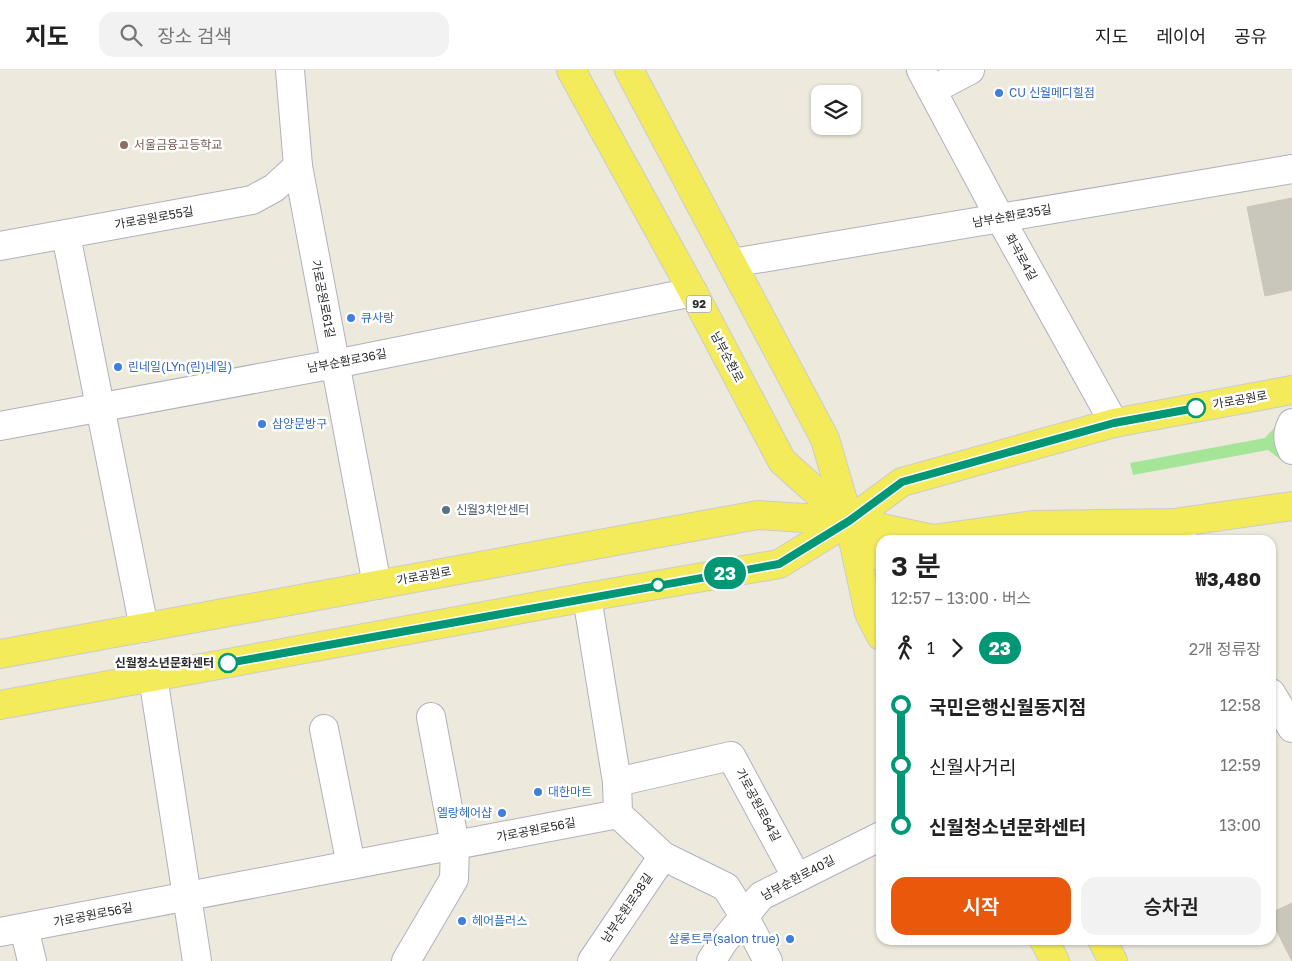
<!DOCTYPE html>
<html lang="ko">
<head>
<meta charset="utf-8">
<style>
	body { margin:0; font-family:"Golos Text","Noto Sans KR",sans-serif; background:#f2f2f2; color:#222; height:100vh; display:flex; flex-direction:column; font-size:19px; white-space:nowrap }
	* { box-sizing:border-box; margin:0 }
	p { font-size:16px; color:#767676 }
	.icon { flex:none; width:28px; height:28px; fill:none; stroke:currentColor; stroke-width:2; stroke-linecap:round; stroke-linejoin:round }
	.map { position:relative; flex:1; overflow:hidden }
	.drawer { position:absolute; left:876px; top:465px; width:400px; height:410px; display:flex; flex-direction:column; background:#fff; border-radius:15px; box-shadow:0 1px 4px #0004 }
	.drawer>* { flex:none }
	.badge { padding:0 10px; border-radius:16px; font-size:18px; line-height:32px }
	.tools { position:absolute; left:811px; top:15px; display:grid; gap:10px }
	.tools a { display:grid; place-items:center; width:50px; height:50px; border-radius:10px; background:#fff; box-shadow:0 1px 4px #0004; font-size:25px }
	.map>.badge { position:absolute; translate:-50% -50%; box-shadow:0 0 0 2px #fff }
	.legs { display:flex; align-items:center; gap:8px; height:55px; padding:0 15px; font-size:16px }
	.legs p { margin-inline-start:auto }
	.headline { display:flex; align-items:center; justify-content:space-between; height:85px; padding:0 15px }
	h1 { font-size:28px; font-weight:600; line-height:38px }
	.primary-button { display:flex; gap:10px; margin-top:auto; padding:10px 15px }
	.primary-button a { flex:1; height:58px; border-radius:15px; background:#ea580c; color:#fff; font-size:20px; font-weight:600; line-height:58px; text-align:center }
	.primary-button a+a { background:#f2f2f2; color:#222 }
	ul { padding:0 15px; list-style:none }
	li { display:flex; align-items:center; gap:18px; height:60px; font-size:19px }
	li i { display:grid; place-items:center; width:8px; height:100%; margin:0 6px; background:currentColor }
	li i::after { content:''; width:12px; height:12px; margin:-6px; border:4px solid; border-radius:50%; background:#fff }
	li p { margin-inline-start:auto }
	li:first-child i { background:linear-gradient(#0000 50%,currentColor 0) }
	li:last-child i { background:linear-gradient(currentColor 50%,#0000 0) }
	header { display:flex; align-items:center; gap:30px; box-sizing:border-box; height:70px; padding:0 25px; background:#fff; border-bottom:1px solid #e0e0e0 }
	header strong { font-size:24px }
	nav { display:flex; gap:28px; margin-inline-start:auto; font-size:18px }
	.search { width:350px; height:45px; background:#f2f2f2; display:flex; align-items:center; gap:12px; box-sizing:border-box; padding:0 18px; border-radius:15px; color:#767676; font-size:19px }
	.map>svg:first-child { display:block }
</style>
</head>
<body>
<header>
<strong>지도</strong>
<div class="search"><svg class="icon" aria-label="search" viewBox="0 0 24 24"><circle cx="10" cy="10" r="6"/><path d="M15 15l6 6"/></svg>장소 검색</div>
<nav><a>지도</a><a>레이어</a><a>공유</a></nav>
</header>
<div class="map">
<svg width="1292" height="891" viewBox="0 0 1292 891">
	<rect width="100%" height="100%" fill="#ede9dd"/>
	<!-- green -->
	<polygon fill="#a5e598" points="1292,341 1292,395 1281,390 1268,380 1133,405 1130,393 1265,368 1287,344"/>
	<!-- building -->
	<g fill="#c9c7bb" stroke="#c9c5b6">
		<polygon points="1292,128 1292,220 1265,226 1247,137"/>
		<polygon points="1292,833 1292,891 1271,850 1271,843"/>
	</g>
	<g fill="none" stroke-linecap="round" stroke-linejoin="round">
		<!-- minor casing -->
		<g stroke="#b1b1bf" stroke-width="30">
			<g id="minor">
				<polyline points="290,0 298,96 377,515"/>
				<polyline points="921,0 1000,148 1114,353"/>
				<polyline points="932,20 970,0"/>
				<polyline points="66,165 144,558"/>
				<polyline points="0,176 252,130 274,118 298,96"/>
				<polyline points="732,193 1292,99"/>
				<path d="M 1292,353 C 1287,363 1287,370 1292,380"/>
				<polyline points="0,356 335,294 693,222"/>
				<polyline points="1174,453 1183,470"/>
				<polyline points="587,527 617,712 618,744 663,786 726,817 744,846 768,891"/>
				<polyline points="153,607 197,891"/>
				<polyline points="1271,623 1292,658"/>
				<polyline points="324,659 351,795"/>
				<polyline points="617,712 731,686 797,808"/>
				<polyline points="24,858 32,891"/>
				<polyline points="0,862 618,744"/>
				<polyline points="406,891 454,809 455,775 431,647"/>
				<polyline points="592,891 663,786"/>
				<polyline points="711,891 724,871 761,826 881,766"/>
			</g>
		</g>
		<!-- major casing -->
		<g stroke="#ccc" stroke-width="30">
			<g id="major">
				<polyline points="571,0 693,222 782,391 849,451 881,487"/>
				<polyline points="629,0 825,369 849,451 869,543 881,566"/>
				<polyline points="0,584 758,445 849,451 933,469 1033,455 1174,453 1292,436"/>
				<polyline points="0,635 587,527 779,494 849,451 902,412 1114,353 1292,320"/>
				<polyline points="1044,870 1055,891"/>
				<polyline points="1102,870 1113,891"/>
			</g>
		</g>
		<!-- minor -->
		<use href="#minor" stroke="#fff" stroke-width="28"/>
		<!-- major -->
		<use href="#major" stroke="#f4eb5b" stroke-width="28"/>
	</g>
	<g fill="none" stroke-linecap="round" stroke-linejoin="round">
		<!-- line-1 casing -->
		<g stroke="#fff" stroke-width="11">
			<polyline id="line-1" points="228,593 779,494 849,451 902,412 1114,353 1196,338"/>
		</g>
		<!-- line-1 -->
		<use href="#line-1" stroke="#009775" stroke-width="8"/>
	</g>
	<!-- markers -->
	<g fill="#3f7fe0" stroke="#fff" stroke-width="2">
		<circle cx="999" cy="23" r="5"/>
		<circle cx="351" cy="248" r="5"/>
		<circle cx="118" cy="297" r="5"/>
		<circle cx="262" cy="354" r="5"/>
		<circle cx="538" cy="722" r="5"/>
		<circle cx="502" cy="743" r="5"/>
		<circle cx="462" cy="851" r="5"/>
		<circle cx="790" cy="869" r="5"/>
	</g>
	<circle fill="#8d6e63" stroke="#fff" stroke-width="2" cx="124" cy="75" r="5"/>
	<g fill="#fff" stroke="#009775" stroke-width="2.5">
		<circle cx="1196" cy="338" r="9"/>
		<circle cx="658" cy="515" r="6"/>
		<circle cx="228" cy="593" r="9"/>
	</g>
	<circle fill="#5c6f8a" stroke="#fff" stroke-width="2" cx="446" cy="440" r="5"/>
	<g text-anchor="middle" stroke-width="5" stroke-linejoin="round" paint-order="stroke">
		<!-- shield labels -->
		<rect fill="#fff" stroke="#6b6b6b" stroke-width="1" x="686.5" y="225.5" width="25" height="17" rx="4"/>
		<g font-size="11" font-weight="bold" fill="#2b2b2b">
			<text x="699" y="238">92</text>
		</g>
		<!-- shop labels -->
		<g font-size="12" fill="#366cbe" stroke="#fff" text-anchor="start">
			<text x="1009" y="27">CU 신월메디힐점</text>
			<text x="361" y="252">큐사랑</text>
			<text x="128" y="301">린네일(LYn(린)네일)</text>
			<text x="272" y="358">삼양문방구</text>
			<text x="548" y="726">대한마트</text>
			<text x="492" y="747" text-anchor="end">엘랑헤어샵</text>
			<text x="472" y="855">헤어플러스</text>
			<text x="780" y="873" text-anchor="end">살롱트루(salon true)</text>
		</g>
		<!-- education labels -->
		<g font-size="12" fill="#785e54" stroke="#fff" text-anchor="start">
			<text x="134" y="79">서울금융고등학교</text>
		</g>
		<!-- street labels -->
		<g font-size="12" fill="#2b2b2b" stroke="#fff">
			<text transform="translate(1012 146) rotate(-10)" y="4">남부순환로35길</text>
			<text transform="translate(154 148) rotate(-10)" y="4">가로공원로55길</text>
			<text transform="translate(1021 187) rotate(61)" y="4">화곡로4길</text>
			<text transform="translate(323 229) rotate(79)" y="4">가로공원로61길</text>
			<text transform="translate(727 287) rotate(62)" y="4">남부순환로</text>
			<text transform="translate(347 291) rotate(-11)" y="4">남부순환로36길</text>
			<text transform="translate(1240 330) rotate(-10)" y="4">가로공원로</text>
			<text transform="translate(424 506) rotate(-10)" y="4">가로공원로</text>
			<text transform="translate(758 735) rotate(62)" y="4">가로공원로64길</text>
			<text transform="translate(536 760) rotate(-11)" y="4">가로공원로56길</text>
			<text transform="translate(798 808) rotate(-28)" y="4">남부순환로40길</text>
			<text transform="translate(627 838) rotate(-56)" y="4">남부순환로38길</text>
			<text transform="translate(93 845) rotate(-11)" y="4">가로공원로56길</text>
		</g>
		<!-- service labels -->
		<g font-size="12" fill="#4e5e75" stroke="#fff" text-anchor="start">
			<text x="456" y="444">신월3치안센터</text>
		</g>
		<!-- stop labels -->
		<g font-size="12" font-weight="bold" fill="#2b2b2b" stroke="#fff" text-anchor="end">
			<text x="214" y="597">신월청소년문화센터</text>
		</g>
	</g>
</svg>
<div class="tools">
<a><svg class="icon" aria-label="layers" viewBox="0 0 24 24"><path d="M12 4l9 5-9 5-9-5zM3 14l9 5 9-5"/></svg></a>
</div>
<b class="badge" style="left:725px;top:503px;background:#009775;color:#fff">23</b>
<section class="drawer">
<div class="headline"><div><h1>3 분</h1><p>12:57 – 13:00 · 버스</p></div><b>₩3,480</b></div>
<div class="legs"><svg class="icon" aria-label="walk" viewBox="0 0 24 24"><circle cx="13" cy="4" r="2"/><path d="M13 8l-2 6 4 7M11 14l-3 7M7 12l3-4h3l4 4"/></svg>1<svg class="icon" aria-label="forward" viewBox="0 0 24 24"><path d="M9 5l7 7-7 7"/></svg><b class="badge" style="background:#009775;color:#fff">23</b><p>2개 정류장</p></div>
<ul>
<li><i style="color:#009775"></i><b>국민은행신월동지점</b><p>12:58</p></li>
<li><i style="color:#009775"></i><span>신월사거리</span><p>12:59</p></li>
<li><i style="color:#009775"></i><b>신월청소년문화센터</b><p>13:00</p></li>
</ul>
<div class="primary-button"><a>시작</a><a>승차권</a></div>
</section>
</div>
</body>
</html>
